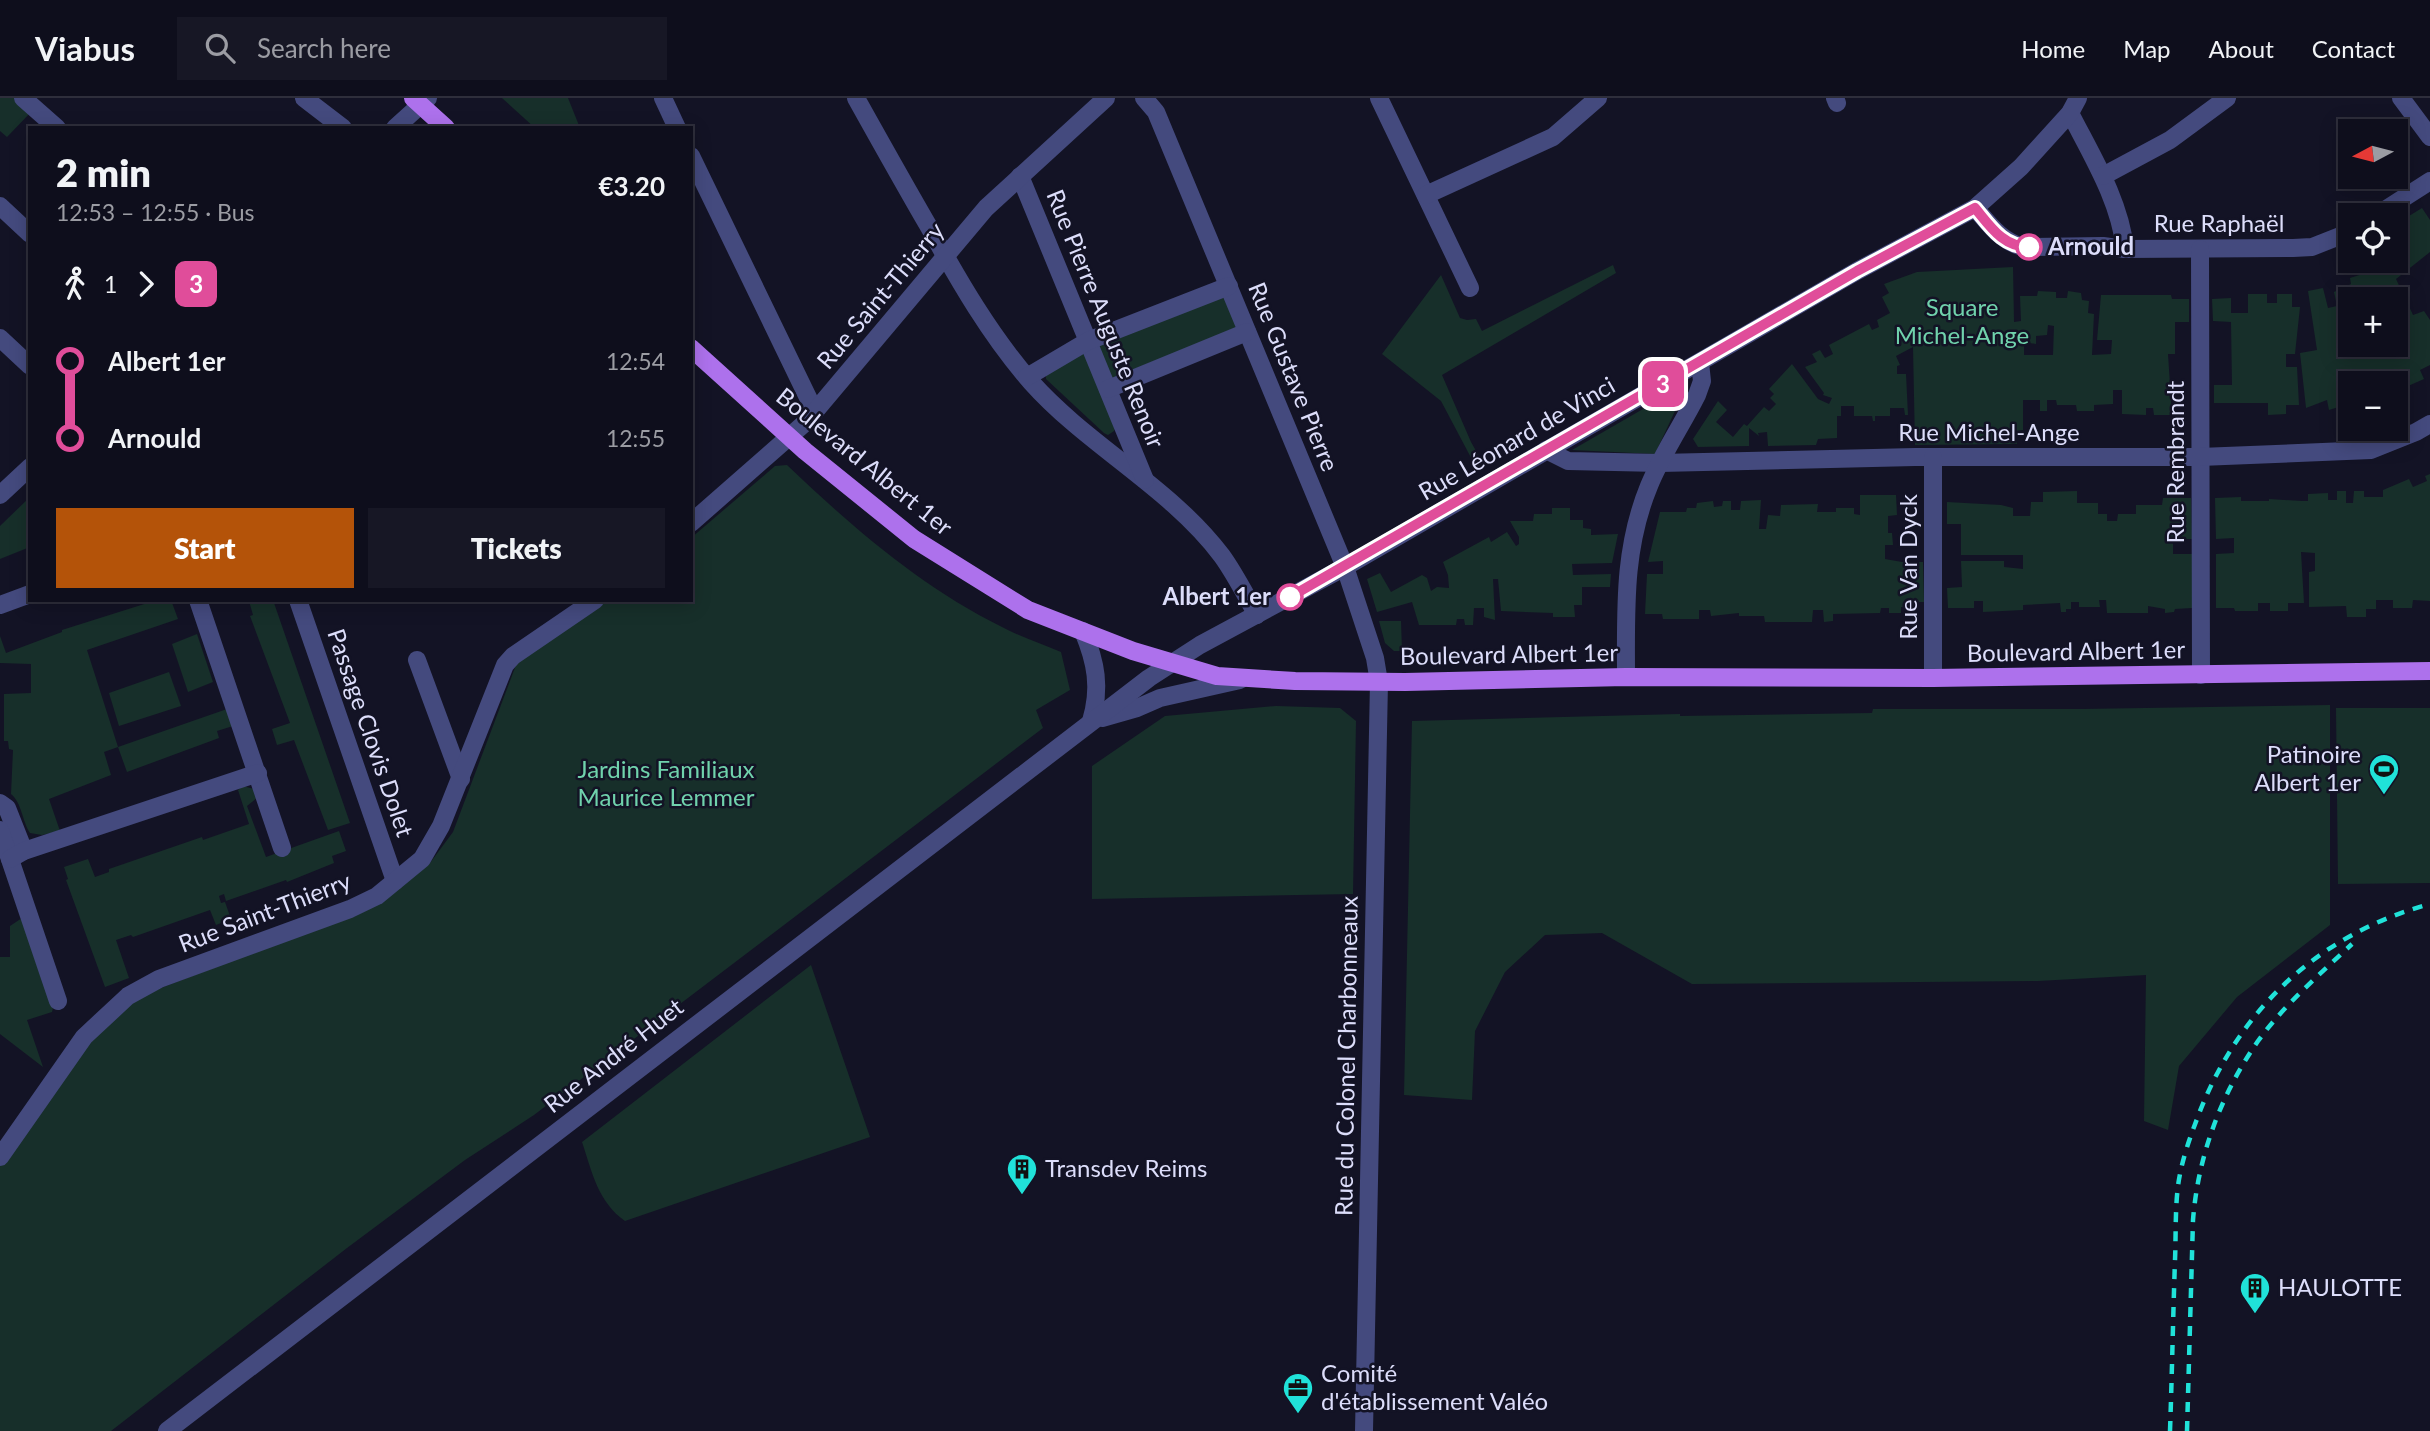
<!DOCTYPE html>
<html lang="en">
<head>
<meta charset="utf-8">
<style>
	body { margin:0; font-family:Lato,sans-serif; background:#171725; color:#f1f3f6; height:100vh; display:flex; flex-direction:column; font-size:26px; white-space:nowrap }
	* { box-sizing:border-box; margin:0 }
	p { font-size:23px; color:#9b9ca3 }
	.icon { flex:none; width:38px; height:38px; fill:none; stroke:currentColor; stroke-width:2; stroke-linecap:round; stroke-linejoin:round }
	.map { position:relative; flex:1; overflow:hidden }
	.side { position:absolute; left:28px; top:28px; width:665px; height:476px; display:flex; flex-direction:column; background:#0e0e1c; border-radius:0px; box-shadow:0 4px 18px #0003,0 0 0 2px #2e2e3b }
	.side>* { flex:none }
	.badge { padding:0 14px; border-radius:10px; font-size:24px; line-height:46px }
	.needle { width:46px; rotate:263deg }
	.buttons { position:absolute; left:2338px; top:21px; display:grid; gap:14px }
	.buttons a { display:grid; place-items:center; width:70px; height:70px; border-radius:0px; background:#0e0e1c; box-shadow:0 4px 18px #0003,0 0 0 2px #2e2e3b; font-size:35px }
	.map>.badge { position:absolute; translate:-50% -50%; box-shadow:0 0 0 4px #fff }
	.legs { display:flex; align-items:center; gap:10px; height:77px; padding:0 28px; font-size:23px }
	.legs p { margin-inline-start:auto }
	.overview { display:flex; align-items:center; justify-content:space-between; height:119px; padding:0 28px }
	h1 { font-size:38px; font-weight:800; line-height:52px }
	.button { display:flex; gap:14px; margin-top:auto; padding:14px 28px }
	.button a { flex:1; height:80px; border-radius:0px; background:#b45309; color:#fff; font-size:28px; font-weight:800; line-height:80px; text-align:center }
	.button a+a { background:#171725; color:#f1f3f6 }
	ul { padding:0 28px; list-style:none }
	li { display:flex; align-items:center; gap:24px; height:77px; font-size:26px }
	li i { display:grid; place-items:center; width:10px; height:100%; margin:0 9px; background:currentColor }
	li i::after { content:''; width:18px; height:18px; margin:-9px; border:5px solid; border-radius:50%; background:#0e0e1c }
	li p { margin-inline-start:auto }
	li:first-child i { background:linear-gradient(#0000 50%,currentColor 0) }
	li:last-child i { background:linear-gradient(currentColor 50%,#0000 0) }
	header { display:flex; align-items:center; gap:42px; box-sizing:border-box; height:98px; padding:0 35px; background:#0e0e1c; border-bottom:2px solid #2e2e3b }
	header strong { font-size:33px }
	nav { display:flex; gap:38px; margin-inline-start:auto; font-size:24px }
	.search { width:490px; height:63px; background:#171725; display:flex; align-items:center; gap:18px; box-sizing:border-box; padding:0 24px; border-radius:0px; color:#9b9ca3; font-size:26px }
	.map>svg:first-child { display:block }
</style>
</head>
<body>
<header>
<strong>Viabus</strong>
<div class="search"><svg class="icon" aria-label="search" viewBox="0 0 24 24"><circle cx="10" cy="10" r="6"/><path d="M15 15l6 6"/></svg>Search here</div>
<nav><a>Home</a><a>Map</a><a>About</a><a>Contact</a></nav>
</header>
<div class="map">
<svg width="2430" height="1333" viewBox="0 0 2430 1333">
	<rect width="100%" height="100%" fill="#131325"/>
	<!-- green -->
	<g fill="#172f2a" fill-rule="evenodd">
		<polygon points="0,0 18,0 32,13 7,39 0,33"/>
		<polygon points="502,0 568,0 580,30 535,30"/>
		<path d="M 2422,110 L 2430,122 L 2430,154 L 2396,181 L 2413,217 L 2424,213 L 2430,222 L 2430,267 L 2420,272 L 2424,281 L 2408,288 L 2403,278 L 2391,285 L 2350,285 L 2350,299 L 2344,300 L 2345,307 L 2329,312 L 2327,302 L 2306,310 L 2300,255 L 2317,252 L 2308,193 L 2323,190 L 2328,210 L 2337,208 L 2334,194 L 2351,186 L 2350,180 L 2388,168 L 2386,163 L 2396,163 L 2396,126 ZM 2350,201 L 2396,201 L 2396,247 L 2350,247 Z"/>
		<polygon points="1613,167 1616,175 1442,277 1471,344 1484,367 1477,371 1441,303 1382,256 1441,177 1460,220 1467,222 1476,221 1482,233"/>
		<path d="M 2013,169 L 2014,224 L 2021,223 L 2020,198 L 2037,198 L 2038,193 L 2056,194 L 2056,200 L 2067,200 L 2068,193 L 2081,195 L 2082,202 L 2089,203 L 2088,215 L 2094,216 L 2092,257 L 2111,256 L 2112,242 L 2097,242 L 2101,197 L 2171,197 L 2172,201 L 2189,201 L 2189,224 L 2175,224 L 2175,256 L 2168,256 L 2172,317 L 2154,317 L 2153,310 L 2146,310 L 2146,317 L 2122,316 L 2122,292 L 2113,292 L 2113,306 L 2094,307 L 2094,313 L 2077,313 L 2076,307 L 2057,307 L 2056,302 L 2047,302 L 2047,313 L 2040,313 L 2040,302 L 2023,302 L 2023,332 L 2016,333 L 2017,346 L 1915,347 L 1913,249 L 1896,258 L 1900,267 L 1897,268 L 1897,276 L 1906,276 L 1908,317 L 1905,317 L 1904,310 L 1890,310 L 1890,318 L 1875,318 L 1875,323 L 1873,323 L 1872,318 L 1854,318 L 1854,308 L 1841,308 L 1841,318 L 1837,318 L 1837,340 L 1818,341 L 1816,347 L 1768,348 L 1767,334 L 1758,335 L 1759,338 L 1749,330 L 1749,348 L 1698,349 L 1693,341 L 1718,303 L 1727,312 L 1716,324 L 1733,339 L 1744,326 L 1747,328 L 1764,309 L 1769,313 L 1776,306 L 1770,300 L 1774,296 L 1769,291 L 1792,266 L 1818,301 L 1829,306 L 1832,300 L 1823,297 L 1824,295 L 1805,269 L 1817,264 L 1812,256 L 1820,252 L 1825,260 L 1833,256 L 1829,247 L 1869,226 L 1872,232 L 1879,229 L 1877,222 L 1890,215 L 1882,199 L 1889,195 L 1884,186 L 1917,174 ZM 2048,227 L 2054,228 L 2053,257 L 2024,257 L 2024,244 L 2036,246 L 2036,238 L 2047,237 Z"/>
		<polygon points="1224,196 1237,230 1112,280 1099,250 1100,244"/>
		<polygon points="2248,196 2267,196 2267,205 2277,205 2277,196 2292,196 2292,209 2300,209 2295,256 2286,256 2286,269 2297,269 2299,307 2286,307 2286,316 2268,317 2268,305 2214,305 2214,287 2232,287 2231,224 2213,223 2212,201 2231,200 2231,215 2248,215"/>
		<polygon points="1084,252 1116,327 1114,333 1108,337 1104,335 1046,281 1046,276"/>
		<polygon points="1688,285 1655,356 1572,352"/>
		<path d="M 787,367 C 852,429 921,489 1002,529 C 1021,539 1042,546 1061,554 L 1070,592 L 1036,612 L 1043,630 L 534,1017 L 465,1062 L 347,1150 L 111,1333 L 0,1333 L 0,1068 L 77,956 L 140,898 L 338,822 L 386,800 L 430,765 L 453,734 L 516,567 L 535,550 L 605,502 L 691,502 L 691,440 L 775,368 Z"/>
		<polygon points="2430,376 2430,503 2413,502 2412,510 2393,510 2393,502 2376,502 2376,511 2366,511 2366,519 2347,519 2346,508 2309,509 2309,474 2315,473 2315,455 2301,454 2304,505 2288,505 2288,513 2270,513 2270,505 2258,505 2258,513 2235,513 2234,510 2216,510 2216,456 2234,455 2234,440 2216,441 2215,400 2241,399 2241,403 2269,403 2269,401 2302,403 2308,403 2308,396 2328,395 2328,402 2337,402 2337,393 2346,393 2346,405 2353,405 2354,393 2364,393 2364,399 2383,399 2383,392 2409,381 2413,389 2427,383 2425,378"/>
		<polygon points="2077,393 2077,405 2098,405 2098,416 2107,416 2107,423 2117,423 2118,416 2136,416 2136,407 2162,407 2163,400 2191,400 2192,441 2173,441 2173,456 2192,456 2192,510 2175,511 2174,514 2165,515 2165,511 2148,508 2148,515 2107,515 2106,502 2099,502 2100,509 2079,509 2079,504 2071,504 2071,511 2066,511 2066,514 2061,514 2060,505 2023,507 2023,512 1983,514 1983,503 1974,503 1974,510 1948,510 1947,490 1962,489 1961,463 2004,463 2004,469 2023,471 2023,457 1961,457 1961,426 1947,426 1947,404 2001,407 2013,410 2013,418 2030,418 2031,404 2043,404 2043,394"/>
		<polygon points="1860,397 1896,397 1897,417 1888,418 1888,435 1892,435 1893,447 1885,447 1885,461 1902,464 1923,464 1924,504 1915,504 1915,511 1901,509 1901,515 1889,515 1889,510 1881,510 1880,515 1833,516 1833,523 1824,524 1823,512 1813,512 1812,524 1765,524 1764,518 1739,518 1739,515 1711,518 1710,512 1699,512 1699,521 1663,521 1662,516 1645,516 1647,476 1663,476 1663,463 1648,464 1660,414 1686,414 1687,410 1696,410 1697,405 1713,403 1714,409 1722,408 1723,403 1731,403 1731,412 1740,412 1741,403 1761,402 1759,431 1766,431 1768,417 1780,418 1781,407 1818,406 1817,414 1836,414 1836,410 1854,410 1854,416 1860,417"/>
		<polygon points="30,399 30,449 0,461 0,428"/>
		<polygon points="1552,410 1570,410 1570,422 1583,422 1583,430 1591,431 1591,437 1618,436 1612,465 1572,466 1573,477 1611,476 1610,489 1582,489 1582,507 1574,507 1575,519 1553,519 1553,515 1501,513 1498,481 1493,481 1495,522 1484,519 1484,510 1474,510 1473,527 1465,527 1464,521 1457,521 1456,527 1419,527 1412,504 1377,514 1367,481 1380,475 1391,494 1422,477 1427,480 1431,493 1437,489 1449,490 1448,477 1443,464 1489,439 1491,444 1507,434 1516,448 1519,446 1519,439 1510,423 1533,423 1534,416 1552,416"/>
		<path d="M 157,502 L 171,502 L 178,521 L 87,552 L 118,649 L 227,611 L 233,628 L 217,633 L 219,640 L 127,674 L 118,649 L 104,654 L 111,677 L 49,701 L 60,733 L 42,737 L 30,735 C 22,723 22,705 11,696 L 13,652 L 9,651 L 8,643 L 4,643 L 4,596 L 31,595 L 31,566 L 0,565 L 0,538 L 6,555 L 62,534 L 62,532 Z"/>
		<polygon points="273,502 350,725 328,732 294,642 277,647 272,631 290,625 250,518 253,517 249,503"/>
		<polygon points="1379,523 1401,523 1402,553 1394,553 1385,545"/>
		<polygon points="197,536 213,584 188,594 172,546"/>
		<polygon points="169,574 181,608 119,628 109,595"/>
		<polygon points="2330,607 2330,827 2237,899 2179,968 2168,1032 2144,1023 2146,877 2038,883 1692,886 1602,835 1545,837 1505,874 1475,933 1472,1002 1404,997 1412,623 1680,616 1680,618 1872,615 1873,611 2082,611"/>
		<polygon points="1276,608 1340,610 1356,623 1353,796 1092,801 1092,668 1165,618"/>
		<polygon points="2336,610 2430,610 2430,785 2338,786"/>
		<polygon points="243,688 254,691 258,699 247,708 266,759 339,733 346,753 332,758 334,765 287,784 286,782 226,803 224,796 219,798 221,805 225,804 231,821 216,827 210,812 133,839 131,837 116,842 129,880 105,889 66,782 68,781 64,769 88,761 95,779 109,774 109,771 202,739 203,742 249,726 238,692"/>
		<polygon points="25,818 54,906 52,914 27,922 43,969 0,936 0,859 10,859 10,828"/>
		<path d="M 811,867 L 870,1039 L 625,1123 C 598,1104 592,1074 582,1044 Z"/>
	</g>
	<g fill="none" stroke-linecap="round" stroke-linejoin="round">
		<!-- minor -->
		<g stroke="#444a7e" stroke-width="18">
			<polyline points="23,0 57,30"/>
			<polyline points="304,0 343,30"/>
			<polyline points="663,0 677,30"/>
			<path d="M 856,0 C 880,43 904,86 929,129 C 959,183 990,237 1031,284 C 1088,348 1170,389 1222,458 C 1235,476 1246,498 1257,517"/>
			<polyline points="1144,0 1156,14 1345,469 1375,560 1379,584 1364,1333"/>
			<polyline points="1379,0 1470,190"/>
			<polyline points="1835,0 1837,5"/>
			<polyline points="2401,0 2430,39"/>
			<path d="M 2070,15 C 2092,58 2120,103 2125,151"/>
			<polyline points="395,30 428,0"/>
			<polyline points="691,58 815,314"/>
			<polyline points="1020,78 1145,382"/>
			<polyline points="2103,78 2170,42 2227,0"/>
			<polyline points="1426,97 1553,39 1598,0"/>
			<polyline points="0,108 30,136"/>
			<path d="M 1975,110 C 1990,127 2000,142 2022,149 L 2103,148 L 2125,151 L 2293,150 L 2312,149 L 2350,134"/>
			<polyline points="2377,117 2430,83"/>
			<polyline points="2200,151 2201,577"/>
			<polyline points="0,240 30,268"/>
			<polyline points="1027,279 1088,243 1229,188"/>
			<polyline points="1108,291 1247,234"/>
			<polyline points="1546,352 1568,363 1660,365 1915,359 2200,359 2371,352 2416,334 2430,326"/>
			<polyline points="1933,359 1933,580"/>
			<polyline points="0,397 30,369"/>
			<polyline points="691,425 806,324 986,110 1106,0"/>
			<polyline points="198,502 282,750"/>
			<polyline points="298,502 395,783"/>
			<polyline points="0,507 30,496"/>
			<path d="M 1083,533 C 1096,564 1101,590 1091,623"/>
			<polyline points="417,562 461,681"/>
			<path d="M 1626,579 C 1626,512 1623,451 1649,388 C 1662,356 1682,327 1697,297 L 1702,283 L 1700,265"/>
			<polyline points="1102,620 1137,610 1160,600 1240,582"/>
			<polyline points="0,705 7,710 24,753"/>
			<polyline points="0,732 58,903"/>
			<polyline points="10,761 24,753 258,675"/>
			<polyline points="0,1059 84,939 128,898 159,881 350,811 377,798 422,761 441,728 505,567 513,558 595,502"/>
			<polyline points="167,1333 1149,580 1200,547 1345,469 1857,173 1975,110 2021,69 2070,15 2078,0"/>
		</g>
		<!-- major -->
		<g stroke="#ad71ec" stroke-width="18">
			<polyline points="413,0 446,30"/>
			<polyline points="691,250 805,353 914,441 1028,512 1133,553 1217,578 1295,583 1405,584 1626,579 1933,580 2430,573"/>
		</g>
		<!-- rail -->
		<g stroke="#20e2d9" stroke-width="4.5" stroke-dasharray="10 9" stroke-linecap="butt">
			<path d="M 2170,1333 C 2172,1276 2173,1219 2175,1162 C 2176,1138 2175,1112 2178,1088 C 2181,1065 2189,1042 2197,1021 C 2237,913 2318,836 2430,806"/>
			<path d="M 2187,1333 L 2193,1122 C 2198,1058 2221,996 2258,943 C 2284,907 2320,876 2352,846"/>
		</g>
	</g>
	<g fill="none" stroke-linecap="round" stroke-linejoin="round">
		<!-- line-1 casing -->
		<g stroke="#fff" stroke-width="16">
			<path id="line-1" d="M 1290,499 L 1857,173 L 1975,110 C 1990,128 2003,149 2029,149"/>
		</g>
		<!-- line-1 -->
		<use href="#line-1" stroke="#e04d9a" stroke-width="10"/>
	</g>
	<!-- icons -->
	<defs>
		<g id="stadium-pin" transform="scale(1.575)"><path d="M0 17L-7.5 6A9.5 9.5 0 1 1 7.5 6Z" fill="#20e2d9" stroke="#131325"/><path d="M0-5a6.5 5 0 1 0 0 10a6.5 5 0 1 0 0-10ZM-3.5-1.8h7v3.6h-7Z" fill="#111"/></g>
		<g id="building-pin" transform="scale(1.575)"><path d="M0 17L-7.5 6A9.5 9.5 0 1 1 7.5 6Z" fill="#20e2d9" stroke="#131325"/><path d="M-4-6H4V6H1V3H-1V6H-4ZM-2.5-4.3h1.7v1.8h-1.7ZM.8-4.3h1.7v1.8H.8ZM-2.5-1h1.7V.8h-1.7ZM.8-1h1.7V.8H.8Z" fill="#111"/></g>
		<g id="office-pin" transform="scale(1.575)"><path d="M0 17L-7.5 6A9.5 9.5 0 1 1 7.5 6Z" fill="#20e2d9" stroke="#131325"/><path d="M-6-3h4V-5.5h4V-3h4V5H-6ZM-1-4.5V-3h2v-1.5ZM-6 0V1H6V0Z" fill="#111"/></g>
	</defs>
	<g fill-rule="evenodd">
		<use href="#stadium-pin" x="2384" y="671"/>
		<use href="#building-pin" x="1022" y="1071"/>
		<use href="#building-pin" x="2255" y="1190"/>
		<use href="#office-pin" x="1298" y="1290"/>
	</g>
	<!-- markers -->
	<g fill="#fff" stroke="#e04d9a" stroke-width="3.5">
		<circle cx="2029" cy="149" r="12"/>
		<circle cx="1290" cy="499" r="12"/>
	</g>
	<g text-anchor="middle" stroke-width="5" stroke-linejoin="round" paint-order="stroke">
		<!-- street labels -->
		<g font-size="24" fill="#dcddfa" stroke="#131325">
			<text x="2219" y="134">Rue Raphaël</text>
			<text transform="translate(881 198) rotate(-50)" y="8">Rue Saint-Thierry</text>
			<text transform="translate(1105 221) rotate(68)" y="8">Rue Pierre Auguste Renoir</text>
			<text transform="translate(1293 279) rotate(68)" y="8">Rue Gustave Pierre</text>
			<text x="1989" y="343">Rue Michel-Ange</text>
			<text transform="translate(1517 341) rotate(-30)" y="8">Rue Léonard de Vinci</text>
			<text transform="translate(864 364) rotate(39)" y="8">Boulevard Albert 1er</text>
			<text transform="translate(2176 364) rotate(-90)" y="8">Rue Rembrandt</text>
			<text transform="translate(1909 469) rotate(-90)" y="8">Rue Van Dyck</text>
			<text transform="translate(2076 554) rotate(-1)" y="8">Boulevard Albert 1er</text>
			<text transform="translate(1509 557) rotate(-1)" y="8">Boulevard Albert 1er</text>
			<text transform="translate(370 635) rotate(71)" y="8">Passage Clovis Dolet</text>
			<text transform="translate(265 815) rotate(-21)" y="8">Rue Saint-Thierry</text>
			<text transform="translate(614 958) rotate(-38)" y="8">Rue André Huet</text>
			<text transform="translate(1347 958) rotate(-89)" y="8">Rue du Colonel Charbonneaux</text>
		</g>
		<!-- stop labels -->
		<g font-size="24" font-weight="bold" fill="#dcddfa" stroke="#131325" text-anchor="start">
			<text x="2048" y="157">Arnould</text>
			<text x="1271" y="507" text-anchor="end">Albert 1er</text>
		</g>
		<!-- park labels -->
		<g font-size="24" fill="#70d2ac" stroke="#131325">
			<text x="1962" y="218">Square<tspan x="1962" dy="28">Michel-Ange</tspan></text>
			<text x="666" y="680">Jardins Familiaux<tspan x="666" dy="28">Maurice Lemmer</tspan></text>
		</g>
		<!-- poi labels -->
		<g font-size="24" fill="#dcddfa" stroke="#131325" text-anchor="start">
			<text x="2361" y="665" text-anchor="end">Patinoire<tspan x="2361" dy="28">Albert 1er</tspan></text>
			<text x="1045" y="1079">Transdev Reims</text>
			<text x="2278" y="1198">HAULOTTE</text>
			<text x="1321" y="1284">Comité<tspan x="1321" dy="28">d'établissement Valéo</tspan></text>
		</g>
	</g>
</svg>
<div class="buttons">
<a><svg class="needle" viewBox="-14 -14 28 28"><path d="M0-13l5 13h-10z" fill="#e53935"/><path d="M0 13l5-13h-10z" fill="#9b9ca3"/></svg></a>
<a><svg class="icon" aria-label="locate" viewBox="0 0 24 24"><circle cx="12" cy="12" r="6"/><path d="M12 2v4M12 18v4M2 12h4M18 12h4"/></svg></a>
<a>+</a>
<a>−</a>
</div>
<b class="badge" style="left:1663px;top:286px;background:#e04d9a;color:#fff">3</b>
<section class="side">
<div class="overview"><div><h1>2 min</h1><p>12:53 – 12:55 · Bus</p></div><b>€3.20</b></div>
<div class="legs"><svg class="icon" aria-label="walk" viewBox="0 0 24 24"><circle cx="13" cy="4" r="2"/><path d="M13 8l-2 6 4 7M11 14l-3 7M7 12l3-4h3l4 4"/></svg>1<svg class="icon" aria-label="forward" viewBox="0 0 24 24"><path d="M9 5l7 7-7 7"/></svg><b class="badge" style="background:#e04d9a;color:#fff">3</b></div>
<ul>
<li><i style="color:#e04d9a"></i><b>Albert 1er</b><p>12:54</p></li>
<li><i style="color:#e04d9a"></i><b>Arnould</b><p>12:55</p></li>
</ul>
<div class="button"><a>Start</a><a>Tickets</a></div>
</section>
</div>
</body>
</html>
